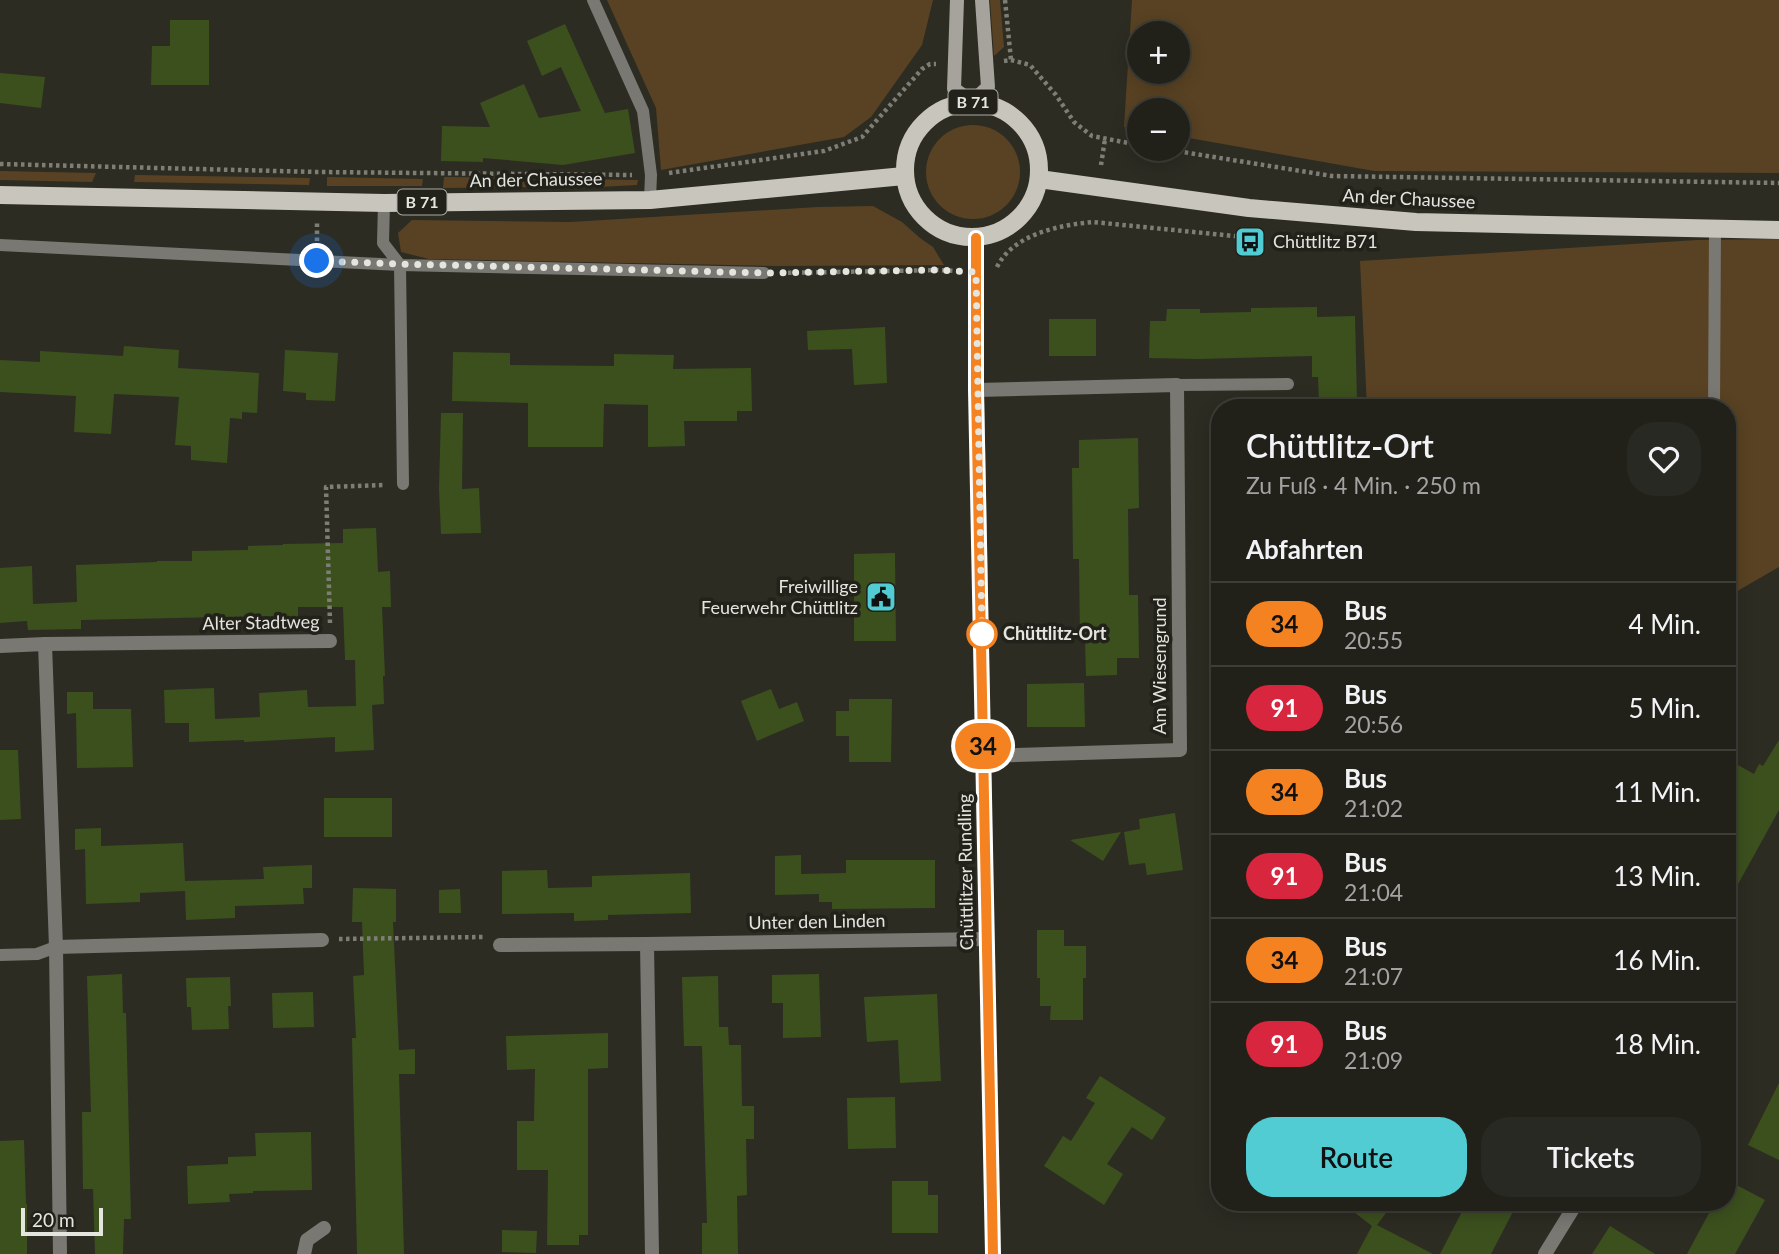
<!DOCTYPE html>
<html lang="de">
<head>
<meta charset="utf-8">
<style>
	body { margin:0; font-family:Lato,sans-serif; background:#292923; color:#f1f3f6; height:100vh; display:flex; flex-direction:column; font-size:26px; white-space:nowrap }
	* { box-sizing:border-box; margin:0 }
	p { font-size:23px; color:#a2a3a2 }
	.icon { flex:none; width:38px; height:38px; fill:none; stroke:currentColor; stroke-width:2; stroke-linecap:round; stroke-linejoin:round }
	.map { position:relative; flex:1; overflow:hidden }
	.drawer { position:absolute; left:1211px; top:399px; width:525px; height:812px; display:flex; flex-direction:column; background:#21211a; border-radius:28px; box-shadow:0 4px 18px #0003,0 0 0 2px #3e3e39 }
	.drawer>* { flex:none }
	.badge { padding:0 14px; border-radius:23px; font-size:24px; line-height:46px }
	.buttons { position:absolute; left:1127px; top:21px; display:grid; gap:14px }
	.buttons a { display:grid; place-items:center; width:63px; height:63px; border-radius:50%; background:#21211a; box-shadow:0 4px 18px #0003,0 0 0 2px #3e3e39; font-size:35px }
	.scale { position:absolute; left:21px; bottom:18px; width:82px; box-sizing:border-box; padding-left:7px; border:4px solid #e5e5e0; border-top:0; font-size:19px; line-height:24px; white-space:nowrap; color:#e5e5e0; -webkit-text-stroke:5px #22221a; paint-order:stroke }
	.you { position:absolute; width:35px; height:35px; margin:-18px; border:5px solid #fff; border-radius:50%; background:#1a73e8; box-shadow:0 0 0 10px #1a73e833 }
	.map>.badge { position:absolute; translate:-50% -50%; box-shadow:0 0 0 4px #fff }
	h2 { padding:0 35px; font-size:26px; line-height:63px }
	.round { display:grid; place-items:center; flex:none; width:74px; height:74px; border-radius:28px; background:#292923 }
	.headline { display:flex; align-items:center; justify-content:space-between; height:119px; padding:0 35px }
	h1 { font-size:33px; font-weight:600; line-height:52px }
	.cta { display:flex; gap:14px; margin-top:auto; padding:14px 35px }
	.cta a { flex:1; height:80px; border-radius:28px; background:#51ccd3; color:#111; font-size:28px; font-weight:600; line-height:80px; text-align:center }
	.cta a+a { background:#292923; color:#f1f3f6 }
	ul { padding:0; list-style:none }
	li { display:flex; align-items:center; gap:21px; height:84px; padding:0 35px; border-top:2px solid #3e3e39 }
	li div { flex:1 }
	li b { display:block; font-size:26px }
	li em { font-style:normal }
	li .badge { min-width:77px; font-weight:700; text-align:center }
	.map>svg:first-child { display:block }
</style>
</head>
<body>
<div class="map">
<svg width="1779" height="1254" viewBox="0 0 1779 1254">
	<rect width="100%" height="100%" fill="#2c2c23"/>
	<!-- green -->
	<g fill="#594223" fill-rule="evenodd">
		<polygon points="607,0 933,0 922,45 871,117 844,137 661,170 656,108"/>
		<polygon points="990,0 1000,0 1004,47 994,56"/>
		<path d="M 1132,0 L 1779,0 L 1779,173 L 1374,171 L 1178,136 L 1178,110 L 1139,110 L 1139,129 L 1124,127 ZM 1139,33 L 1178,33 L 1178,72 L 1139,72 Z"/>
		<circle cx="973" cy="172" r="47"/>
		<polygon points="0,171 96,173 92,182 0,180"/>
		<polygon points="135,175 310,178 309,185 134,182"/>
		<polygon points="327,177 423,179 422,186 327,186"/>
		<polygon points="444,177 529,178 529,187 443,188"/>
		<polygon points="562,179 638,180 637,185 561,189"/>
		<polygon points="873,206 902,222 920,238 933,247 944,265 779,266 429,259 401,252 398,233 412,220 570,222 818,207"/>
		<polygon points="1779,239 1779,567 1727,597 1727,408 1367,408 1360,261 1697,240"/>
	</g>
	<!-- building -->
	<g fill="#3c501e">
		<polygon points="170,20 209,20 209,85 151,85 152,46 170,46"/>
		<polygon points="565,24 605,113 628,109 635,153 563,165 483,158 483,162 441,161 442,126 490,127 480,103 524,84 539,118 581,111 561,67 542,76 527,41"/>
		<polygon points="0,73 45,77 41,108 0,103"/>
		<polygon points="1317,307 1317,317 1355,316 1357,402 1319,403 1318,377 1312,377 1312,356 1199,359 1149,358 1150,321 1166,321 1167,309 1200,309 1200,313 1251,312 1251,308"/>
		<rect x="1049" y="319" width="47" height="37"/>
		<polygon points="885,327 887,383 854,385 852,349 808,350 807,331"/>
		<polygon points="124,346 179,350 178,368 259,373 257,413 242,412 242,419 230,418 227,463 191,460 191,446 175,445 179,397 114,394 111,434 74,432 76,396 0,392 0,360 40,362 40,351 123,356"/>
		<polygon points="285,350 338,353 335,401 306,400 306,393 283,391"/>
		<polygon points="453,352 510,353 510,365 614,366 614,354 674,355 673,369 751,368 752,411 737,411 737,421 684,421 685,446 648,447 648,405 604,404 603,447 528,447 528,403 452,401"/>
		<polygon points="441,413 463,413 462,489 479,488 481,533 441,534 439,489"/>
		<polygon points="1138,438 1139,508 1128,509 1129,595 1138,595 1139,658 1117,658 1117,675 1086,676 1085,640 1080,640 1079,559 1073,559 1072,468 1079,468 1079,440"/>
		<polygon points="376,528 378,572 390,571 391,607 382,607 385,676 383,676 384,704 372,705 374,750 335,752 335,737 244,742 244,740 189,742 189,723 165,723 164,690 214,688 215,719 260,717 259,693 307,690 308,707 356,706 355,660 345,660 343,607 298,607 298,618 273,618 273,616 81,620 81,629 28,630 27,621 0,623 0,568 32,566 33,604 77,602 76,565 157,562 157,561 192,561 192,551 248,550 248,546 283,545 283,544 343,543 343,529"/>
		<polygon points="895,553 896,641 854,641 854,554"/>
		<polygon points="1084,683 1085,727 1027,727 1027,684"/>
		<polygon points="771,689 779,709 797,702 804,721 757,741 741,701"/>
		<polygon points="67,692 93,692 93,709 131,709 133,767 77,768 76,713 67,714"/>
		<polygon points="849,699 892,699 891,762 849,762 849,736 836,736 836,711 849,711"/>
		<polygon points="1779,740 1779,810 1727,904 1727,759 1754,774 1759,764 1763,766"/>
		<polygon points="0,750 18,750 21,819 0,820"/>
		<rect x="324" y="798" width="68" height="39"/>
		<polygon points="1175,813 1183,870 1147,875 1145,863 1129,865 1124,832 1140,829 1139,819"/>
		<polygon points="101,828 101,846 183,843 185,881 264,879 263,867 312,865 312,888 303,888 304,904 235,906 235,918 186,920 185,891 140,893 140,902 86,904 85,849 75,850 75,829"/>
		<polygon points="1121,832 1103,861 1070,840"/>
		<polygon points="801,855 801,874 846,873 846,860 935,860 935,908 832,909 832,902 819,902 819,894 775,895 775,856"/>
		<polygon points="547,870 548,888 592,887 592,876 690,873 691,913 608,915 608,920 574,921 574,913 502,914 502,871"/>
		<polygon points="353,888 396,889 396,922 393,922 399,1050 415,1049 415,1074 399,1074 404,1254 357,1254 352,1038 356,1038 353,976 364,975 362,922 352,922"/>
		<polygon points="460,889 461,913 439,913 439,890"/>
		<polygon points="1037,930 1064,930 1064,946 1086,946 1086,978 1083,978 1083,1020 1050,1020 1051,1006 1040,1006 1040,978 1037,978"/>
		<polygon points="122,974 123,1013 126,1013 131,1219 124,1219 123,1254 95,1254 93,1189 83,1189 82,1112 91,1112 87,976"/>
		<polygon points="819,974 821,1037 783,1038 783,1003 772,1003 772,975"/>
		<polygon points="718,976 719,1027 728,1027 729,1045 741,1045 742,1106 754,1106 754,1139 746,1139 747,1195 737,1196 738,1254 702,1254 702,1223 707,1223 702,1046 684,1046 682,977"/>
		<polygon points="230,977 231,1006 228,1006 229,1029 192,1030 191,1007 187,1007 186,978"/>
		<polygon points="313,992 314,1027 273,1028 272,993"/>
		<polygon points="937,994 941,1081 900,1083 898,1040 867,1042 864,997"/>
		<polygon points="608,1033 608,1068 588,1069 588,1235 579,1235 579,1245 547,1245 548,1170 517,1170 517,1121 534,1121 535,1069 507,1070 506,1036"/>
		<polygon points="1100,1076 1166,1118 1152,1140 1132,1127 1107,1164 1123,1174 1104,1205 1044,1166 1063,1136 1071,1141 1095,1103 1086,1098"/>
		<polygon points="1779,1083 1779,1160 1748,1145"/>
		<polygon points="895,1097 896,1148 848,1149 847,1098"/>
		<polygon points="311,1132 312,1190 253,1191 253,1193 229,1194 230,1202 188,1204 187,1166 228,1164 228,1157 256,1156 255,1133"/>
		<polygon points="24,1140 26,1204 27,1204 27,1254 0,1254 0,1141"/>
		<polygon points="1727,1180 1765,1200 1735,1254 1687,1254 1715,1202 1727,1202"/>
		<polygon points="892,1181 928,1181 928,1195 938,1195 938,1233 892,1233"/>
		<polygon points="1341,1202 1394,1202 1377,1225 1433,1254 1357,1254 1372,1226"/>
		<polygon points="1467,1202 1518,1202 1491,1254 1440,1254"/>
		<polygon points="1610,1226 1655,1254 1592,1254"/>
		<polygon points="502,1230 537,1231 536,1253 502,1252"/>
	</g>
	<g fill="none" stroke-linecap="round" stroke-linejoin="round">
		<!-- path -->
		<g stroke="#7e7e76" stroke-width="4.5" stroke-dasharray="3.5 3.5" stroke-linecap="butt">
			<polyline points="1005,0 1011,60"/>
			<polyline points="1004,61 1011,60 1030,65 1056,95 1074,122 1092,136 1139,145"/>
			<polyline points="1164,149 1332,176 1779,183"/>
			<polyline points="0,164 317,172 632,175"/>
			<polyline points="1101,165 1105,139"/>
			<polyline points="669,173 824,151 862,137 922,69 930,64 936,64"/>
			<polyline points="317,241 317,222"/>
			<path d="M 997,267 C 1013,234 1060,225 1093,222 L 1244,237"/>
			<polyline points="781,273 938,270 957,271"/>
			<polyline points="330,623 326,487 384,485"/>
			<polyline points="339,939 484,937"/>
		</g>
		<!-- lane -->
		<g stroke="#797873" stroke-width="12">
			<polyline points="593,0 643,111 651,175 650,200"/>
			<polyline points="384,203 383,243 400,265 403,484"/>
			<polyline points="0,245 400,265 764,273"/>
			<polyline points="1177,385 1288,384"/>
			<polyline points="1714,408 1715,229"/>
			<polyline points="0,955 37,954 56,947"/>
		</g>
		<!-- street -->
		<g stroke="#797873" stroke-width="14">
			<polyline points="976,238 977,390 993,1254"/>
			<polyline points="977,390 1177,385 1180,750 983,756"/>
			<polyline points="45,644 56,947 60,1254"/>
			<polyline points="0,646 45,644 330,641"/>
			<polyline points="500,945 647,944"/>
			<polyline points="56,947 322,940"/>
			<polyline points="304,1254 307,1240 324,1228"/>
			<polyline points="652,1254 647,944 987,939"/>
			<polyline points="1545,1254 1577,1202"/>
		</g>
		<!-- secondary -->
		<polyline stroke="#a6a39c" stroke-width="14" points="957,0 954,89 972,102 988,87 982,0"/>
		<!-- primary -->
		<g stroke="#c8c5bc" stroke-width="18">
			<circle cx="972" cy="170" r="67"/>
			<polyline points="1039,179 1249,208 1416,222 1779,230"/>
			<polyline points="0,195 384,203 650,200 904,176"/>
		</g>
	</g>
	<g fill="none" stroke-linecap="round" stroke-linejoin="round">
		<!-- line casing -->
		<g stroke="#fff" stroke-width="16">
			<polyline id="line" points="976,238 976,390 993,1254"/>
		</g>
		<!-- line -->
		<use href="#line" stroke="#f58220" stroke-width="10"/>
		<!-- walk -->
		<polyline stroke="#e5e5e0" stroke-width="7" stroke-dasharray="0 12.6" points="317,261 400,264 764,273 938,270 976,272 982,635 982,634"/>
	</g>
	<!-- icons -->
	<defs>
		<g id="bus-square" transform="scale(1.575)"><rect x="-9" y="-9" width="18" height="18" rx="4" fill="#51ccd3" stroke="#22221a"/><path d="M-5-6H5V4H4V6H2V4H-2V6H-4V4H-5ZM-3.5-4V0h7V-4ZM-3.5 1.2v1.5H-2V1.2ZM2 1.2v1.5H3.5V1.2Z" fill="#111"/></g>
		<g id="civic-square" transform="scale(1.575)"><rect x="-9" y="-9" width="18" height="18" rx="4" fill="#51ccd3" stroke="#22221a"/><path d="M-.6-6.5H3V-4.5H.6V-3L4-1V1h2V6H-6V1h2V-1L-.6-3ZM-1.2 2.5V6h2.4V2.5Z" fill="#111"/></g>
	</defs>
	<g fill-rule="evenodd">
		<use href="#bus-square" x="1250" y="242"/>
		<use href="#civic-square" x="881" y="597"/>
	</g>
	<!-- markers -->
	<circle fill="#fff" stroke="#f58220" stroke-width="3.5" cx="982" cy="634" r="14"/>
	<g text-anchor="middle" stroke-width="7" stroke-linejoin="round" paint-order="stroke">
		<!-- shield labels -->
		<g fill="#22221a" stroke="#aaaaa5" stroke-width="2">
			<rect x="948.5" y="89.5" width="49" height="25" rx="5"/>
			<rect x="397.5" y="189.5" width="49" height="25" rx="5"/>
		</g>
		<g font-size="16" font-weight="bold" fill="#e5e5e0">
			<text x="973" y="108">B 71</text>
			<text x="422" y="208">B 71</text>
		</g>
		<!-- street labels -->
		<g font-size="18" fill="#e5e5e0" stroke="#22221a">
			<text transform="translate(536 180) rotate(-1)" y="6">An der Chaussee</text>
			<text transform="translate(1409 199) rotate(3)" y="6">An der Chaussee</text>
			<text transform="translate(261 623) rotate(-1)" y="6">Alter Stadtweg</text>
			<text transform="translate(1160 666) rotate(-90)" y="6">Am Wiesengrund</text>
			<text transform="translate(966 872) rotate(-91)" y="6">Chüttlitzer Rundling</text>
			<text transform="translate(817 922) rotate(-1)" y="6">Unter den Linden</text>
		</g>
		<!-- poi labels -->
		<g font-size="18" fill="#e5e5e0" stroke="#22221a" text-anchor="start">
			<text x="1273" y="248">Chüttlitz B71</text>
			<text x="858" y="593" text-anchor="end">Freiwillige<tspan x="858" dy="21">Feuerwehr Chüttlitz</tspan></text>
		</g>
		<!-- stop labels -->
		<g font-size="18" font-weight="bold" fill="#e5e5e0" stroke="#22221a" text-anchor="start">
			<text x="1003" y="640">Chüttlitz-Ort</text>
		</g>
	</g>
</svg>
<div class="buttons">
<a>+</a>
<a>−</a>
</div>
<div class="scale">20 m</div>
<div class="you" style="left:317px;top:261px"></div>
<b class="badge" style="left:983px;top:746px;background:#f58220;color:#111">34</b>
<section class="drawer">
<div class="headline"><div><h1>Chüttlitz-Ort</h1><p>Zu Fuß · 4 Min. · 250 m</p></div><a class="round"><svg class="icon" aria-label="heart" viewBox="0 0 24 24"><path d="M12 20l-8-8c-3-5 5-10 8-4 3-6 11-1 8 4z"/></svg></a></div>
<h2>Abfahrten</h2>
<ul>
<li><span class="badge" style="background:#f58220;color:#111">34</span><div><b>Bus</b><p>20:55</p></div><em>4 Min.</em></li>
<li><span class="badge" style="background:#d7263d;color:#fff">91</span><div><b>Bus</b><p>20:56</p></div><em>5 Min.</em></li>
<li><span class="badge" style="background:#f58220;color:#111">34</span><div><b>Bus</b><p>21:02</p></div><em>11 Min.</em></li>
<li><span class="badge" style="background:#d7263d;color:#fff">91</span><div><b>Bus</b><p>21:04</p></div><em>13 Min.</em></li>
<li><span class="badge" style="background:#f58220;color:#111">34</span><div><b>Bus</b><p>21:07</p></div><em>16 Min.</em></li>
<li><span class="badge" style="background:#d7263d;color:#fff">91</span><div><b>Bus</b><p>21:09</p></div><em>18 Min.</em></li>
</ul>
<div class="cta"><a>Route</a><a>Tickets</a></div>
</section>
</div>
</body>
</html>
